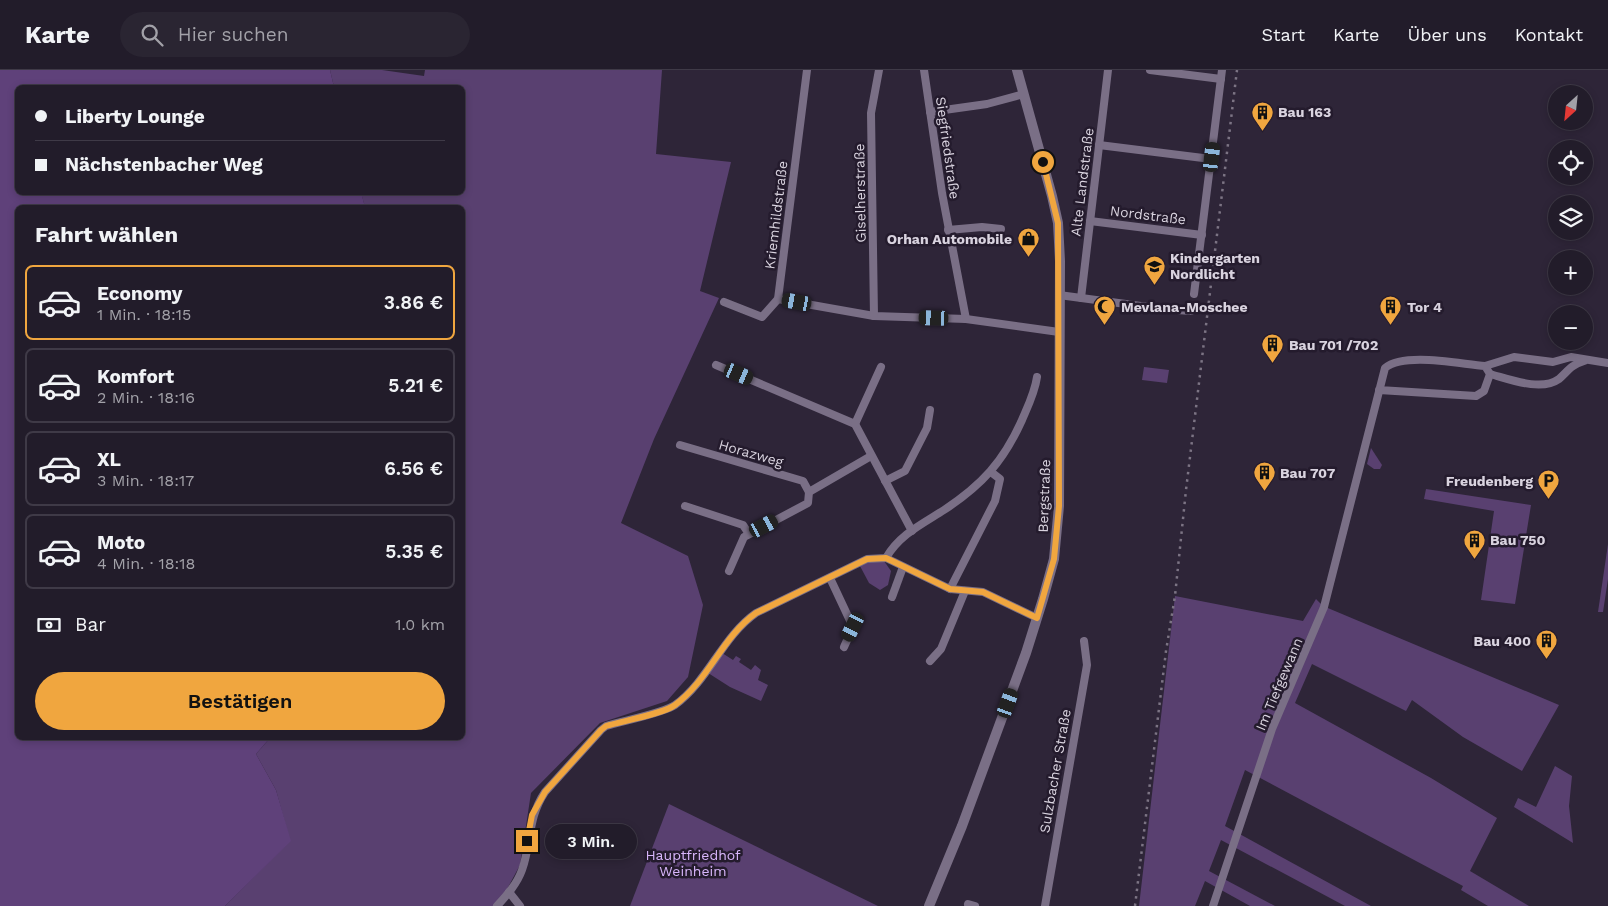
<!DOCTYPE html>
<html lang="de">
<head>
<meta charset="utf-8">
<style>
  body { margin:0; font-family:"Work Sans",sans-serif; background:#2a2532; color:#f1f3f6; height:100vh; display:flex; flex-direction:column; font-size:19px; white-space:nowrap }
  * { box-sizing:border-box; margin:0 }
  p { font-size:16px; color:#a2a1a8 }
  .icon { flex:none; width:28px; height:28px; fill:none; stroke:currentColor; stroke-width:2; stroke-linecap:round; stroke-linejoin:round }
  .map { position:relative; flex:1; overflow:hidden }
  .details { position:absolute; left:15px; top:135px; width:450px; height:535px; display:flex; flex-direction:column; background:#221c2a; border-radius:8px; box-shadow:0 2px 8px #0003,0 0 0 1px #3f3a47 }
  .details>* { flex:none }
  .guide { position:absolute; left:15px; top:15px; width:450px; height:110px; border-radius:8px; box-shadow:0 2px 8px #0003,0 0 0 1px #3f3a47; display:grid; align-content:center; height:110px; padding:0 20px; background:#221c2a }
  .needle { width:32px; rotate:207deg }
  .tools { position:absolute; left:1548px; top:15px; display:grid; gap:10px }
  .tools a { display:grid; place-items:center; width:45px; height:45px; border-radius:50%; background:#221c2a; box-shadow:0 2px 8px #0003,0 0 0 1px #3f3a47; font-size:25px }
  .end { position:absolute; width:22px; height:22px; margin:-11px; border:6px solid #f0a63f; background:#111; box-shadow:0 0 0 2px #111 }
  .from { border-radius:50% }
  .bubble { position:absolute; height:35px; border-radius:18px; background:#221c2a; box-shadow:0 2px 8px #0003,0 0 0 1px #3f3a47; font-size:16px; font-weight:600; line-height:35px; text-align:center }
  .car { position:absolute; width:15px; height:30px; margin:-15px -8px; border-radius:6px; box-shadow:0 0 4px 1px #0007; background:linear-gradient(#222 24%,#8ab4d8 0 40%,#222 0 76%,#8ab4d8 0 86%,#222 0) }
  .guide b { display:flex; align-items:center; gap:18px; height:48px; font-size:19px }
  .guide b+b { border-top:1px solid #3f3a47 }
  .guide i { width:12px; height:12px; background:#f1f3f6 }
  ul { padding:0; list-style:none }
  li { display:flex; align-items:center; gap:15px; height:75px; margin:0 10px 8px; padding:0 10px; border:2px solid #3f3a47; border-radius:8px }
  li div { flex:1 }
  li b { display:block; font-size:19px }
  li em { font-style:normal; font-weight:600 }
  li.selected { border-color:#f0a63f }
  li>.icon { width:45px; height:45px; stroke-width:1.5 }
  h2 { padding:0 20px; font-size:22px; line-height:60px }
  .pay { display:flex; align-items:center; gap:12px; height:55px; padding:0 20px; font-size:19px }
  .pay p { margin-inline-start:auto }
  .primary-button { display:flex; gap:10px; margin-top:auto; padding:10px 20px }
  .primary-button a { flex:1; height:58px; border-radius:30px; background:#f0a63f; color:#111; font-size:20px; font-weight:600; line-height:58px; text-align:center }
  header { display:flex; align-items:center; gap:30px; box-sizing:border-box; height:70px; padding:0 25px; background:#221c2a; border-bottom:1px solid #3f3a47 }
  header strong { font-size:24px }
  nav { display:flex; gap:28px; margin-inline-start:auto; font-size:18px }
  .search { width:350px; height:45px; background:#2a2532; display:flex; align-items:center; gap:12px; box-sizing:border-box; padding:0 18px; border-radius:28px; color:#a2a1a8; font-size:19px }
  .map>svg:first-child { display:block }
  .green { fill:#594070 }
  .forest { fill:#5f417a }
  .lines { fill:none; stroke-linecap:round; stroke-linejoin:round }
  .minor { stroke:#7a6f86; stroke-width:8 }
  .secondary { stroke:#7a6f86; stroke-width:10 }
  .rail { stroke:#7c7484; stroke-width:2.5; stroke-dasharray:2.5 5; stroke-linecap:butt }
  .route { stroke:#f0a63f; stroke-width:6 }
  .labels { text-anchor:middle; stroke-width:5; stroke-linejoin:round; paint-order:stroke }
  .poi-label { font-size:14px; font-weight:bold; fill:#d9d3df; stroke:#241b2d; text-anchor:start }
  .street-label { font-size:14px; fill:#d9d3df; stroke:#241b2d }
  .park-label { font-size:14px; fill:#d8b6fb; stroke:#241b2d }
</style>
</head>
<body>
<header>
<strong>Karte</strong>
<div class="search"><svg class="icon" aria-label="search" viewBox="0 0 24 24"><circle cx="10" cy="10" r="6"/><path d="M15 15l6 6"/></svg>Hier suchen</div>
<nav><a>Start</a><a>Karte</a><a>Über uns</a><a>Kontakt</a></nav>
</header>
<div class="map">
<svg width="1608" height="836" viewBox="0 0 1608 836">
  <rect width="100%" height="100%" fill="#2e2538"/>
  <g class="green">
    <path d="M330 0H382L424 6 425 0H662L656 84 731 92 700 221 719 228 654 369 621 453 688 486 703 535 688 607 667 631 600 653 531 723 520 795 506 821 494 836H225L290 771 276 720 256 684 270 668H462V138L365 137 361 123 462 122V18L334 17Z"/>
    <path d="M1144 297 1169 300 1167 313 1142 310Z"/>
    <path d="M1371 378 1382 395 1380 399H1374L1367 394Z"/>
    <path d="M1426 419 1531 435 1515 534 1481 530 1494 441 1424 429Z"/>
    <path d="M1608 474V509L1603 542H1598Z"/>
    <path d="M884 491 891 501 888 515 880 520 869 513 860 496 869 492Z"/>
    <path d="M1175 526 1303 551 1316 529 1323 536 1559 635 1522 701 1463 667 1412 630 1406 641 1312 594 1295 633 1431 708 1497 748 1470 801 1529 836H1488L1461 820 1463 816 1245 700 1225 756 1371 836H1345L1221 770 1209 801 1275 836H1250L1205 811 1195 836H1139Z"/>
    <path d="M719 581 733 590 736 586 741 589 739 592 751 600 755 595 761 600 758 610 768 615 761 631 730 617 705 601Z"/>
    <path d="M1555 696 1572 706 1569 736 1573 773 1514 737 1518 728 1536 737Z"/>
    <path d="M669 734 878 836H630Z"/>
  </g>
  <path class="forest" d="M0 0H330L334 17 18 18V122H361L365 137 18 138V668H270L256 684 276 720 291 771 225 836H0Z"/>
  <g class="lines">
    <g class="minor">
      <path d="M924 0 942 123 966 249"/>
      <path d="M1150 0 1221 9"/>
      <path d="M930 42 987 34 1024 24"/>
      <path d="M1099 75 1211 89"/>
      <path d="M1090 151 1202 165"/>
      <path d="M948 160 982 157 1001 159"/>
      <path d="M1194 224 1222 0"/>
      <path d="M1059 225 1163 239 1191 241"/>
      <path d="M1081 228 1108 0"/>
      <path d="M778 229 874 246 966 249 1059 262"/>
      <path d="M724 232 762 247 778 229 807 0"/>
      <path d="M874 246 871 43 879 0"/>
      <path d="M716 295 855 354 912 461"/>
      <path d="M1485 296 1514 287 1553 292 1571 287 1608 293"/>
      <path d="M1490 304C1509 309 1541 322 1559 309 1568 301 1571 295 1584 291"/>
      <path d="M855 354 881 297"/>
      <path d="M680 375 803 411 809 422"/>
      <path d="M885 411 905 401 927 358 930 340"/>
      <path d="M685 436 743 455 749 464"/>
      <path d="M886 488 950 519 983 522 1037 548"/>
      <path d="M729 501 744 467 808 433 809 422 871 386"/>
      <path d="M830 508 853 557 844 577"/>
      <path d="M950 519 995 431 1000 409 991 402"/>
      <path d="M892 527 903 497"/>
      <path d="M930 591 941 579 965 521"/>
      <path d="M509 822 520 836"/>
      <path d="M968 834 975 836"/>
      <path d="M497 836C507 825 517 814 522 800 532 772 527 749 545 722L601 660 606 656C622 651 664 643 675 635 709 610 722 567 756 543L867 489 886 488C899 465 922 454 944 440 982 415 1003 392 1022 350 1028 336 1035 322 1037 307"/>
      <path d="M1045 836 1087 595 1084 571"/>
      <path d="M1213 836 1272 659 1324 537 1385 298C1405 282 1459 294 1485 296L1490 304 1484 321 1476 326 1379 320"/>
    </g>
    <path class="secondary" d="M929 836 962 756 1026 583 1043 529 1054 489 1059 436 1060 191 1058 153 1052 126 1017 0"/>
    <path class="rail" d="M1135 836 1166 581 1175 526 1186 420 1237 0"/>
  </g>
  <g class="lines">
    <path class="route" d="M527 771 532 745 545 722 601 660 606 656C622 651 663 644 675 635 709 610 722 567 756 543L867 489 886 488 950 519 983 522 1037 548 1054 489 1059 436 1058 153 1043 92"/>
  </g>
  <defs>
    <symbol id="building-pin" viewBox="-11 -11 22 30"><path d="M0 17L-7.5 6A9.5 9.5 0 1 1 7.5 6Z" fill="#f0a63f" stroke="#241b2d"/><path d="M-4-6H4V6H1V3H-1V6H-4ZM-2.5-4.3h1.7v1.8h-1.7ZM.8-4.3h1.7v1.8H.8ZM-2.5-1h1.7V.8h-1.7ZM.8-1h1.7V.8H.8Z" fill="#111"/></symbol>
    <symbol id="shop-pin" viewBox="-11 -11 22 30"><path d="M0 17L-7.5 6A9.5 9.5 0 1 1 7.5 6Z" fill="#f0a63f" stroke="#241b2d"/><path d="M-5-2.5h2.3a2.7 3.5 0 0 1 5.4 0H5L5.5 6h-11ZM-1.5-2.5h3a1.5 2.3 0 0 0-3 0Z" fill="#111"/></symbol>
    <symbol id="school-pin" viewBox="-11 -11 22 30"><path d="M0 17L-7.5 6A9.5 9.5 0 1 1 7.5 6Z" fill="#f0a63f" stroke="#241b2d"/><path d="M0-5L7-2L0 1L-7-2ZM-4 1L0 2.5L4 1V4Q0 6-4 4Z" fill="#111"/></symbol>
    <symbol id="mosque-pin" viewBox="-11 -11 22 30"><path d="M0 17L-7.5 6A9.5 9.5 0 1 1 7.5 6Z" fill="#f0a63f" stroke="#241b2d"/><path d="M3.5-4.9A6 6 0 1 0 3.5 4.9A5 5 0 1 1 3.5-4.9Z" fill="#111"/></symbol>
    <symbol id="parking-pin" viewBox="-11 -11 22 30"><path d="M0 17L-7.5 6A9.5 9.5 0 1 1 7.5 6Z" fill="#f0a63f" stroke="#241b2d"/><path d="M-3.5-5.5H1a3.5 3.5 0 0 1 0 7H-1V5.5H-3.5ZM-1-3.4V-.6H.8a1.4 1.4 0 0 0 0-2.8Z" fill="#111"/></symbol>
  </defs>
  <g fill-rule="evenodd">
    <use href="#building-pin" x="1250" y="30" width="25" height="34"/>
    <use href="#shop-pin" x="1016" y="156" width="25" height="34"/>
    <use href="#school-pin" x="1142" y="184" width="25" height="34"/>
    <use href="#mosque-pin" x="1092" y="224" width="25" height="34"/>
    <use href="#building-pin" x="1378" y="224" width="25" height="34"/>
    <use href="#building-pin" x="1260" y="262" width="25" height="34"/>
    <use href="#building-pin" x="1252" y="390" width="25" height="34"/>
    <use href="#parking-pin" x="1536" y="398" width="25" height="34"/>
    <use href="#building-pin" x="1462" y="458" width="25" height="34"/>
    <use href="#building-pin" x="1534" y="558" width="25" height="34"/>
  </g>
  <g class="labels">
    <g class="poi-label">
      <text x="1278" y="47">Bau 163</text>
      <text x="1012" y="174" text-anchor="end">Orhan Automobile</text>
      <text x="1170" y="193">Kindergarten<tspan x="1170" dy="16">Nordlicht</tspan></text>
      <text x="1121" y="242">Mevlana-Moschee</text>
      <text x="1407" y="242">Tor 4</text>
      <text x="1289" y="280">Bau 701 /702</text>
      <text x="1280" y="408">Bau 707</text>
      <text x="1533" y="416" text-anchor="end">Freudenberg</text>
      <text x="1490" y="475">Bau 750</text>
      <text x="1531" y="576" text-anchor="end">Bau 400</text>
    </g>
    <g class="street-label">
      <text transform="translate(948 78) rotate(82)" y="5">Siegfriedstraße</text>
      <text transform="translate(1082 112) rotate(-83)" y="5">Alte Landstraße</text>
      <text transform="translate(860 123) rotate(-91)" y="5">Giselherstraße</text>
      <text transform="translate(776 145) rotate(-83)" y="5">Kriemhildstraße</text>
      <text transform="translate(1148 145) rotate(7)" y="5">Nordstraße</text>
      <text transform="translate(751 383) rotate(16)" y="5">Horazweg</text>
      <text transform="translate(1044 426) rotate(-88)" y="5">Bergstraße</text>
      <text transform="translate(1279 614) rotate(-67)" y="5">Im Tiefgewann</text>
      <text transform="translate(1055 701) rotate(-80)" y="5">Sulzbacher Straße</text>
    </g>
    <g class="park-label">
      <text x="693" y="790">Hauptfriedhof<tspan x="693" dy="16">Weinheim</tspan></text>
    </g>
  </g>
</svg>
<div class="tools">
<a><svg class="needle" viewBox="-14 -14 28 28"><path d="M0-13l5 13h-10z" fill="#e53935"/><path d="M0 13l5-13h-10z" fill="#a2a1a8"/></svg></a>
<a><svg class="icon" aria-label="locate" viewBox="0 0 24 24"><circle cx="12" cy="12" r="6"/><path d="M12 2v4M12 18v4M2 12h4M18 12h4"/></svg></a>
<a><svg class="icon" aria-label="layers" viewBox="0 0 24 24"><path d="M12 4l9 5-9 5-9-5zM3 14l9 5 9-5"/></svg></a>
<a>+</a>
<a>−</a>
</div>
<i class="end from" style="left:1043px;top:92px"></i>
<i class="end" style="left:527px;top:771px"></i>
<div class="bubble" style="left:545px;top:754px;width:92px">3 Min.</div>
<i class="car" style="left:1212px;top:87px;rotate:7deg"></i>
<i class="car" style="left:797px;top:232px;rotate:280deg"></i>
<i class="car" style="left:934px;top:248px;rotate:272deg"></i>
<i class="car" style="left:739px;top:304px;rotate:113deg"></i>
<i class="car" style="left:764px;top:456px;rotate:62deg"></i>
<i class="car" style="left:853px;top:557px;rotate:206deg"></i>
<i class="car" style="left:1008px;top:633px;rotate:20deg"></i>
<div class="guide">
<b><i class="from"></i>Liberty Lounge</b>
<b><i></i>Nächstenbacher Weg</b>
</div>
<section class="details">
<h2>Fahrt wählen</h2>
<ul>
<li class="selected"><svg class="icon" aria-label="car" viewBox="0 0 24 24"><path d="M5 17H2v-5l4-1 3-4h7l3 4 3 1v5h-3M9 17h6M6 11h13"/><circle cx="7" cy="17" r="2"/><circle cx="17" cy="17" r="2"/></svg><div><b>Economy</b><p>1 Min. · 18:15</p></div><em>3.86 €</em></li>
<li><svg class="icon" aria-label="car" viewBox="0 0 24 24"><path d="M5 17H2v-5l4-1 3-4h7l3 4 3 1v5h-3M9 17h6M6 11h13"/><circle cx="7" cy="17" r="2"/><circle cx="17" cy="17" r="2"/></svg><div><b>Komfort</b><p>2 Min. · 18:16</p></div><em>5.21 €</em></li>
<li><svg class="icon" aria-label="car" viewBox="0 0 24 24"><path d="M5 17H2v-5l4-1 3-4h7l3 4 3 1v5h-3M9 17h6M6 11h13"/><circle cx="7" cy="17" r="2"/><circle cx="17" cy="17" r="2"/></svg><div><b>XL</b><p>3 Min. · 18:17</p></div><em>6.56 €</em></li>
<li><svg class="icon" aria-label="car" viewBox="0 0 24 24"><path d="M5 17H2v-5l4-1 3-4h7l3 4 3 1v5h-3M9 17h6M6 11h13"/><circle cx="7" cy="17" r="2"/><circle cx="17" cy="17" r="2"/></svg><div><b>Moto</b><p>4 Min. · 18:18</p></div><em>5.35 €</em></li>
</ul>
<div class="pay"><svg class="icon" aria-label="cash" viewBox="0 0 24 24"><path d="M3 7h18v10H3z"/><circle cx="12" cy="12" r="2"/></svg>Bar<p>1.0 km</p></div>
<div class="primary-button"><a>Bestätigen</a></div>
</section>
</div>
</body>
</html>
